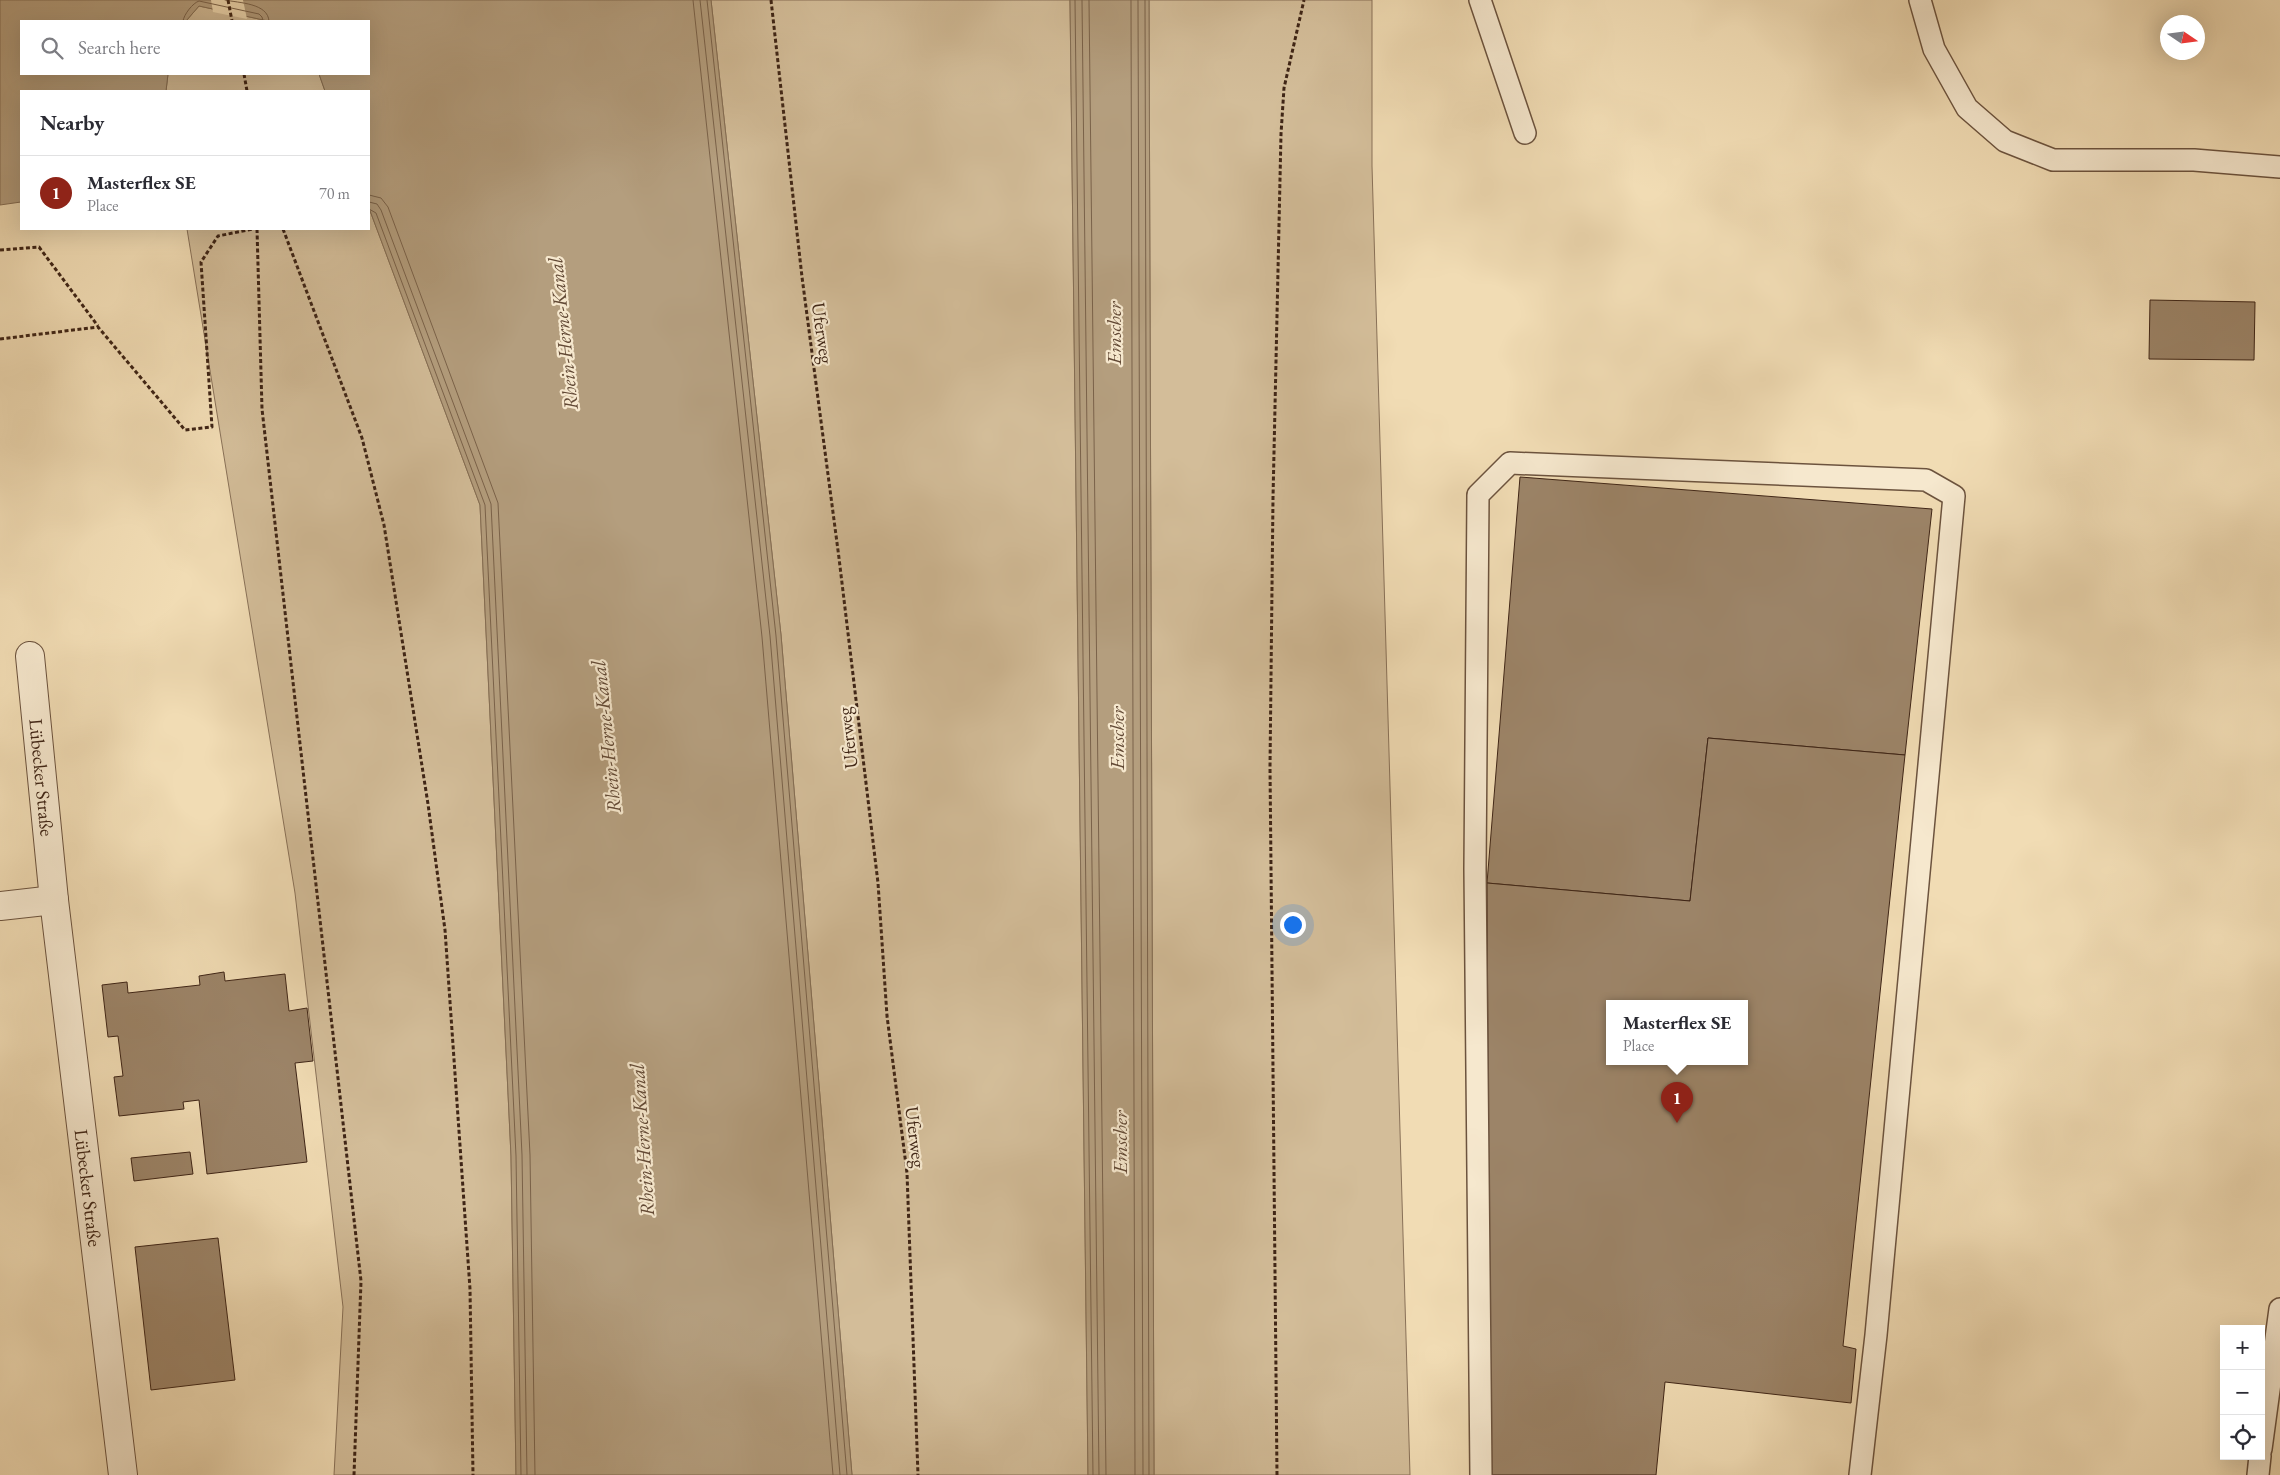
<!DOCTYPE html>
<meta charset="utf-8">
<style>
:root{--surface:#fff;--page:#f7f7f7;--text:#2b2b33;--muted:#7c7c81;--line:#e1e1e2;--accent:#8f2418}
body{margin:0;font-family:"EB Garamond",serif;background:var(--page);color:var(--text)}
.controls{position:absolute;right:15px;bottom:15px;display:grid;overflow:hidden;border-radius:0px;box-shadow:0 5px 20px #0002}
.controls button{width:45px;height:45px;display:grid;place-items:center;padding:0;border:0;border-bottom:1px solid var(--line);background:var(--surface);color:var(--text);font:25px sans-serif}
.compass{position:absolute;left:2160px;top:15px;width:45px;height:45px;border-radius:50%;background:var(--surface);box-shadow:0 5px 20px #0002;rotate:103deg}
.you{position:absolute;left:1292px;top:924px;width:18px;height:18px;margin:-12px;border:4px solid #fff;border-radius:50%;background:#1a73e8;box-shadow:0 0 0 8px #1a73e833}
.badge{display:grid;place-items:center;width:32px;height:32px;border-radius:50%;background:var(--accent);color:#fff;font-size:16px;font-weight:700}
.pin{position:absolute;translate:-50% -41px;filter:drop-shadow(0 1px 2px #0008)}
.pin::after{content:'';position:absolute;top:26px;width:18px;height:15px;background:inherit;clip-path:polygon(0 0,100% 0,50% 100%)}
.popup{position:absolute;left:1606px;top:1000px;width:142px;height:65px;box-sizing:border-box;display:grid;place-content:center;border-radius:0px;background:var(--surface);filter:drop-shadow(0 1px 4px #0005);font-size:16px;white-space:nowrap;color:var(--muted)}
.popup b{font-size:19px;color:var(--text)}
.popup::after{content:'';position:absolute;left:50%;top:100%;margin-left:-10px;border:10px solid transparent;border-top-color:var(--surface)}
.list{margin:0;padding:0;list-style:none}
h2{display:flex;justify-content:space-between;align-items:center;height:65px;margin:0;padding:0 20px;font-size:21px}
h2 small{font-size:16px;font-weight:400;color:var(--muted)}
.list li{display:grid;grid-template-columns:32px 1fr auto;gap:15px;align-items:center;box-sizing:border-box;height:75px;padding:0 20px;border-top:1px solid var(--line)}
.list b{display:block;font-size:19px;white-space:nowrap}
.list p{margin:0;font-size:16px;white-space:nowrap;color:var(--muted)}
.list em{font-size:16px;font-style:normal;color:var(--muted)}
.icon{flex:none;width:28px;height:28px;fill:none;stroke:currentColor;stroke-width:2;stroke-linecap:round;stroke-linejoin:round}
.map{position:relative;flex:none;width:2280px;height:1475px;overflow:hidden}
.search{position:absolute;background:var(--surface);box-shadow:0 5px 20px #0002;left:20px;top:20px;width:350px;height:55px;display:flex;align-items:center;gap:12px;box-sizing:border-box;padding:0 18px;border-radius:0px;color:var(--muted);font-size:19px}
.panel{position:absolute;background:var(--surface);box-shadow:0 5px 20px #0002;left:20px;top:90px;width:350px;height:140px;border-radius:0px}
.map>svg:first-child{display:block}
.green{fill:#d3bd99;stroke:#897158}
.water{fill:#b49e7e;stroke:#856e54}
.pier{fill:#f1dcb4}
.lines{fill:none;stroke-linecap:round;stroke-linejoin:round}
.shore{stroke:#7a624a;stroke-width:1}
.building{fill:#9c8468;stroke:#3f2516;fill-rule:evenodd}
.lane-casing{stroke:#6c533e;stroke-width:24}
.street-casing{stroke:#6c533e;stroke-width:30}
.path{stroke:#3f2516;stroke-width:3;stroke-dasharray:4 2.5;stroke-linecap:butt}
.lane{stroke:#f6e8ce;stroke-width:21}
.street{stroke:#f6e8ce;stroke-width:28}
.labels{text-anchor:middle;stroke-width:4.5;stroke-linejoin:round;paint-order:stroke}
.street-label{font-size:19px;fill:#3f2516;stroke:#f6e8ce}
.water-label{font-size:20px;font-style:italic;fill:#624935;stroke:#f6e8ce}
</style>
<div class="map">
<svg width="2280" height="1475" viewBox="0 0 2280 1475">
<rect width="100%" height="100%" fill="#f1dcb4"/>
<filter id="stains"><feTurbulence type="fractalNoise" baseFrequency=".004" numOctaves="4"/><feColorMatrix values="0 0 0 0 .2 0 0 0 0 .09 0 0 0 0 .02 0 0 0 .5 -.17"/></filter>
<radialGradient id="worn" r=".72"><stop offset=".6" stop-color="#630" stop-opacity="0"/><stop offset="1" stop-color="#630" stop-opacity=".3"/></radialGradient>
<!-- green -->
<g class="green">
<path d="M 711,0 L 1070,0 L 1088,1475 L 852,1475 L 781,635 Z"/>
<path d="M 1149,0 L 1372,0 L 1372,166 L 1410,1475 L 1154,1475 Z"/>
<path d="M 199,6 L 268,21 L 186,21 Z"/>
<path d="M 168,74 L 319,74 L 325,91 L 166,91 Z"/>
<path d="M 369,208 L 480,505 L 511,1156 L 516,1475 L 334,1475 L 343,1307 L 295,893 L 187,229 L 369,229 Z"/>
</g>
<!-- water -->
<g class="water">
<path d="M 0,0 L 711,0 L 781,635 L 852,1475 L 516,1475 L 511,1156 L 480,505 L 369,208 L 369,91 L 325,91 L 319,74 L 369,74 L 369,21 L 268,21 L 199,6 L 186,21 L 21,21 L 21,74 L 168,74 L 166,91 L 21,91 L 21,202 L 0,205 Z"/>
<path d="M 1070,0 L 1149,0 L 1154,1475 L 1088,1475 Z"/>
</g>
<!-- pier -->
<path class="pier" d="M 211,0 L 243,0 L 247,19 L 213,12 Z"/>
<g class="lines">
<!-- shore -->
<g class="shore">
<path d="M 225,0 C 239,3 268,3 269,21"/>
<path d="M 693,0 L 762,637 L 833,1475"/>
<path d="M 700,0 L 770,636 L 840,1475"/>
<path d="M 707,0 L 776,636 L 847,1475"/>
<path d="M 1075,0 L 1093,1475"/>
<path d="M 1082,0 L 1099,1475"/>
<path d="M 1089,0 L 1106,1475"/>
<path d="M 1131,0 L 1135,1475"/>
<path d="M 1138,0 L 1143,1475"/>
<path d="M 1145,0 L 1149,1475"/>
<path d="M 183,21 C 184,14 193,3 199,1 L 259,14 L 262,17 L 263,21"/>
<path d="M 369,195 L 381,198 L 388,207 L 498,503 L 530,1155 L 535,1475"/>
<path d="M 369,202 L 377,204 L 381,210 L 491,504 L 522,1155 L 527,1475"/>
<path d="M 369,209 L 376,213 L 485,505 L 516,1156 L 521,1475"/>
</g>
</g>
<!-- building -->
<g class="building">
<path d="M 2150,300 L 2255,302 L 2254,360 L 2149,359 Z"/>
<path d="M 1520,477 L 1932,509 L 1905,755 L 1708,738 L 1690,901 L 1487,883 Z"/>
<path d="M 1708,738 L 1905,755 L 1843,1346 L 1856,1349 L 1851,1403 L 1665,1382 L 1656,1475 L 1490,1475 L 1487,883 L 1690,901 ZM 1610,1004 L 1744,1004 L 1744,1062 L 1610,1062 Z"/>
<path d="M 224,972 L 225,981 L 285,974 L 289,1011 L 307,1008 L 313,1061 L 295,1063 L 307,1162 L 207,1174 L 199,1100 L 183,1102 L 184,1109 L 119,1116 L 114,1077 L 123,1076 L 118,1036 L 108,1037 L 102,985 L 127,982 L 128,993 L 200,985 L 199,976 Z"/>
<path d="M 190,1152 L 193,1174 L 134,1181 L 131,1158 Z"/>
<path d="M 218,1238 L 235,1380 L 151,1390 L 135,1247 Z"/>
</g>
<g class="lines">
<defs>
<g id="lane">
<path d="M 1480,0 L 1525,133"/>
<path d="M 1920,0 L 1934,49 L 1967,108 L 2005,141 L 2053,160 L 2194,160 L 2280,167"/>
<path d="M 2261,1449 L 2280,1309"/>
<path d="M 1481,1475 L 1475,869 L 1478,495 L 1510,463 L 1926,480 L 1954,496 L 1876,1335 L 1860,1475"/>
<path d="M 2258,1475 L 2260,1456"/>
</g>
<g id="street">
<path id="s1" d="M 30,656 L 54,900 L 123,1475"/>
<path d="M 0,906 L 54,900"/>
</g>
</defs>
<!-- lane casing -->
<use href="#lane" class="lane-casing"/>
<!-- street casing -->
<use href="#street" class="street-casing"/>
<!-- path -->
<g class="path">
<path d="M 228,0 L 232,21"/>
<path d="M 771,0 L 802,277 L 839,558 L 878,883 L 887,1016 L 907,1173 L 918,1475"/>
<path d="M 244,74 L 247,91"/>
<path d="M 257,229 L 262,409 L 361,1281 L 354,1475"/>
<path d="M 283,229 L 362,438 L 384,525 L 428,804 L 445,930 L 470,1289 L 473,1475"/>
<path d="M 0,250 L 39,247 L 98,326"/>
<path d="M 0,339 L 98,327 L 185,430 L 212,427 L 201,262 L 218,236 L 253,229"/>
<path d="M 1277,1475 L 1270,767 L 1273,498 L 1281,134 L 1284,88 L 1304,0"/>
</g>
<!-- lane -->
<use href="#lane" class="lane"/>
<!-- street -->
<use href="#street" class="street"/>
</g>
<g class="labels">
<!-- street labels -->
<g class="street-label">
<text transform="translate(823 333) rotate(82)" y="7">Uferweg</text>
<text transform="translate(847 738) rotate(-97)" y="7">Uferweg</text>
<text dy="7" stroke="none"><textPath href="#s1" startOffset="122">Lübecker Straße</textPath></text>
<text transform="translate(916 1137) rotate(83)" y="7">Uferweg</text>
<text dy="7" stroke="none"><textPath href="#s1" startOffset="535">Lübecker Straße</textPath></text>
</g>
<!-- water labels -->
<g class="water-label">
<text transform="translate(1114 333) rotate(-90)" y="7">Emscher</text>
<text transform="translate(563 334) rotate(-96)" y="7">Rhein-Herne-Kanal</text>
<text transform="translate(606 737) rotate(-96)" y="7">Rhein-Herne-Kanal</text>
<text transform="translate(1117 738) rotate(-90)" y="7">Emscher</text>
<text transform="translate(642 1140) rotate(-94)" y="7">Rhein-Herne-Kanal</text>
<text transform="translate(1120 1142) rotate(-90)" y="7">Emscher</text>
</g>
</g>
<rect width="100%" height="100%" filter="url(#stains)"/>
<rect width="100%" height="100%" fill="url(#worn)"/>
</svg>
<div class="controls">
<button>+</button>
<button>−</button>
<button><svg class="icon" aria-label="locate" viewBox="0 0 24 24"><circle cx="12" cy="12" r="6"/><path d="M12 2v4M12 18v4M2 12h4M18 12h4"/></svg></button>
</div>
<svg class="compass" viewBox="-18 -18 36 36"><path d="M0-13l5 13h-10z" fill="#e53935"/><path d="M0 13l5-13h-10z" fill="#7c7c81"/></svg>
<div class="you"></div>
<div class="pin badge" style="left:1677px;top:1123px">1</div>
<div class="popup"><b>Masterflex SE</b>Place</div>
<div class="search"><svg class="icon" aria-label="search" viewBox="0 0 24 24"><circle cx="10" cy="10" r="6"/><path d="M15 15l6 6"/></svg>Search here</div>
<section class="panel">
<h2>Nearby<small></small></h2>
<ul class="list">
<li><span class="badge">1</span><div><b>Masterflex SE</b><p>Place</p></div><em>70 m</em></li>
</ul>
</section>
</div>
